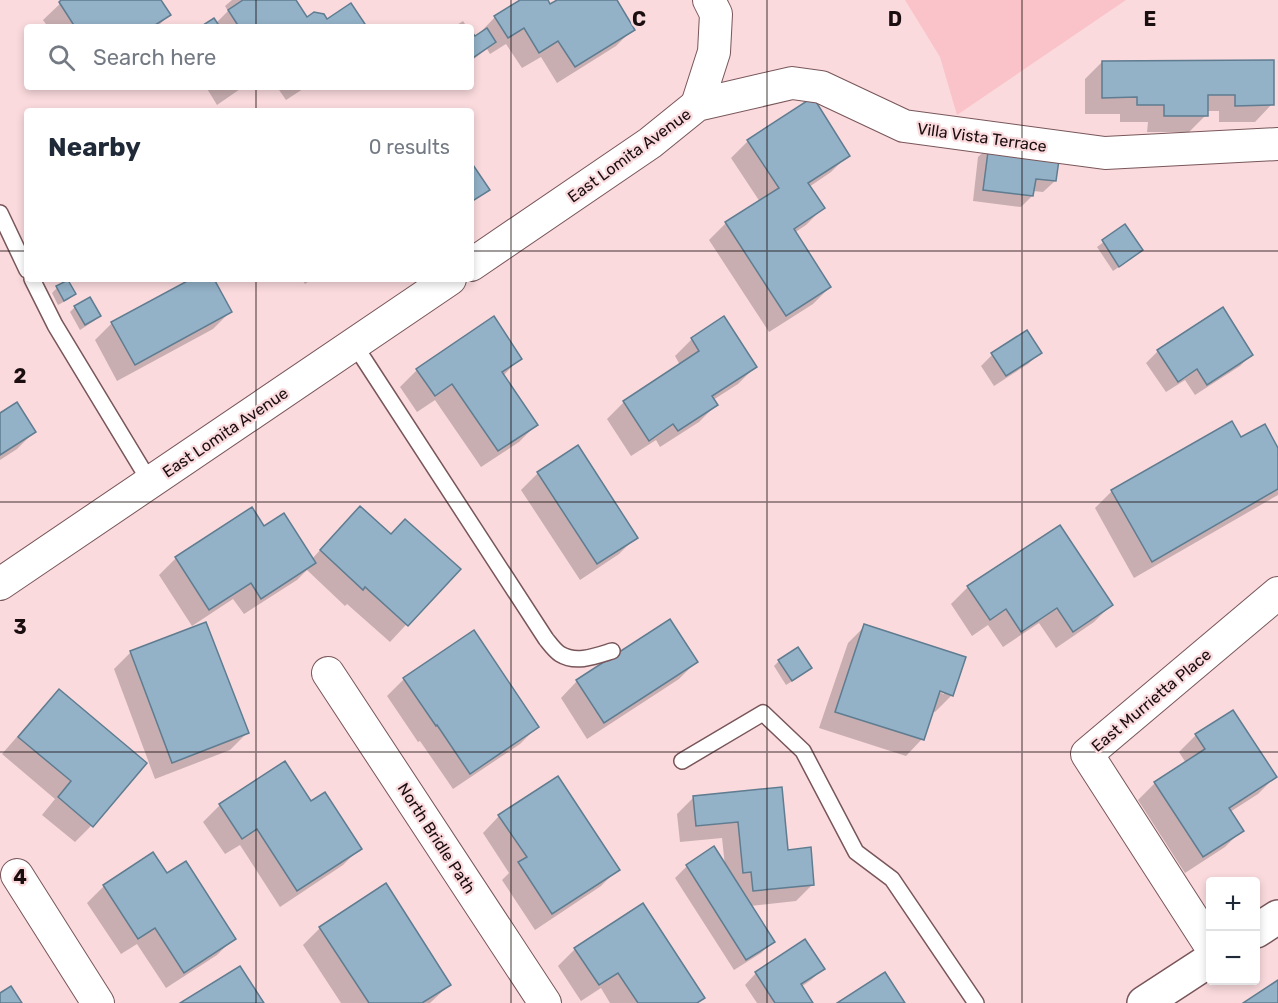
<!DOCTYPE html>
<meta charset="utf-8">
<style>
:root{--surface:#fff;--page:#f2f2f3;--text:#1f2937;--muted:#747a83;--line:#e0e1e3}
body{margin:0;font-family:Rubik,sans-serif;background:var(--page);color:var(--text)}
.controls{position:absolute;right:18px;bottom:18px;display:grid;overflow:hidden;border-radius:6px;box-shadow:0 3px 9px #0003}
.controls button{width:54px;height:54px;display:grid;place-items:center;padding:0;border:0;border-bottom:2px solid var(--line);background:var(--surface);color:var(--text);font:30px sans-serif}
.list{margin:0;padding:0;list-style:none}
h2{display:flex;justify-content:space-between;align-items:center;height:78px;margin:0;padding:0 24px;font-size:26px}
h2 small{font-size:20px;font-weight:400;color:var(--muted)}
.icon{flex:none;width:33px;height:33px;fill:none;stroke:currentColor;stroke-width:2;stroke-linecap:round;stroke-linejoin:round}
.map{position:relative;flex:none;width:1278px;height:1003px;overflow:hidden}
.search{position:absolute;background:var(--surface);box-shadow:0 3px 9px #0003;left:24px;top:24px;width:450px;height:66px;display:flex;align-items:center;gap:15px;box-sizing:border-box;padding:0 21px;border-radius:6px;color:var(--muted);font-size:22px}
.panel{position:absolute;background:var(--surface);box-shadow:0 3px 9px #0003;left:24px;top:108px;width:450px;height:174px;border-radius:6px}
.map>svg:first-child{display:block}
.green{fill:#fac3c9}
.shadow{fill:#0003;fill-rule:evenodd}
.building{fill:#93b1c7;stroke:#5f7c90;stroke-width:1.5}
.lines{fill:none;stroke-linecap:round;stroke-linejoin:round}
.service-casing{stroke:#78565a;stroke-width:18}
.minor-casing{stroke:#78565a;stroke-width:34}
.tertiary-casing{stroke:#78565a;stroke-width:36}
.service{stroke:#fff;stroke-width:15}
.minor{stroke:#fff;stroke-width:32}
.tertiary{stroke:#fff;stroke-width:33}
.grid{fill:none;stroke:#1b0e10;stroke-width:1.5;stroke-opacity:0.55}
.labels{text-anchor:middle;stroke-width:4.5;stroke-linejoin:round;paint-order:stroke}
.street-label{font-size:16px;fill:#1b0e10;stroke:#fadadd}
.grid-label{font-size:20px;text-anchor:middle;font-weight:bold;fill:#1b0e10;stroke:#fadadd;stroke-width:4.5;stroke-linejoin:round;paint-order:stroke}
</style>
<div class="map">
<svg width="1278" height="1003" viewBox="0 0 1278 1003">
<rect width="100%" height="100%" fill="#fadadd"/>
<!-- green -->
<path class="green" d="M 905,0 L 1126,0 L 957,115 L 940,57 Z"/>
<!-- shadow -->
<g class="shadow">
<path d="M 64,0 L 160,0 L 169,15 L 157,27 L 48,27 L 43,20 Z"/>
<path d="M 232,0 L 294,0 L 307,19 L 365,27 L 203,27 L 216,23 L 228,11 L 225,6 Z"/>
<path d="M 523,0 L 546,0 L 550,6 L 560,0 L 615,0 L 633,29 L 616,46 L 557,83 L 541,57 L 522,68 L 506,44 L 490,54 L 487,49 L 471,61 L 471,34 L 474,39 L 495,17 Z"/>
<path d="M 463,21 L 467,27 L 454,27 Z"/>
<path d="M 1102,62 L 1272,62 L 1272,104 L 1255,122 L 1219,122 L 1219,111 L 1206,111 L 1206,115 L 1189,132 L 1147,132 L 1148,122 L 1120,122 L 1120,114 L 1085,114 L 1085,79 Z"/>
<path d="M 206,87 L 243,87 L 217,105 Z"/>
<path d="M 277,87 L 306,87 L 286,100 Z"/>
<path d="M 748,141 L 848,155 L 831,172 L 809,187 L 823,208 L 806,225 L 794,233 L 830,287 L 813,304 L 769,332 L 709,240 L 726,223 L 760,202 L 731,158 Z"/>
<path d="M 990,146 L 1055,181 L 1043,192 L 1033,191 L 1032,196 L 1021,207 L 973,201 L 978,157 Z"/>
<path d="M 1125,226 L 1141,250 L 1136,255 L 1113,271 L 1097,247 Z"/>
<path d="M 195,279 L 212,279 L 230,312 L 213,329 L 117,381 L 95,340 L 112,323 Z"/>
<path d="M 302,279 L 312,279 L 305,284 Z"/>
<path d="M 57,288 L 74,294 L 69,299 L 58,305 L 52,293 Z"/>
<path d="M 75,307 L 99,316 L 94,321 L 80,330 L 70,312 Z"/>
<path d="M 1222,309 L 1252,354 L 1240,366 L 1195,395 L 1185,380 L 1166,392 L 1146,363 L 1158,351 Z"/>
<path d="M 723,318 L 755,367 L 738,384 L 713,400 L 716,405 L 699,422 L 660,447 L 656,440 L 631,456 L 607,419 L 624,402 L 680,365 L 675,356 L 692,339 Z"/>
<path d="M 1040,353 L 1028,364 L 994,386 L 981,366 L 992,355 Z"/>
<path d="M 520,358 L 503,376 L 536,425 L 519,442 L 481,467 L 435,400 L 417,412 L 400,387 L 417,370 Z"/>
<path d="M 0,414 L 34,432 L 17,449 L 0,460 Z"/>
<path d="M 1232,423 L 1241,439 L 1278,451 L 1278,495 L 1134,578 L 1095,508 L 1112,491 Z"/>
<path d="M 538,473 L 636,537 L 619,554 L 580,580 L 521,490 Z"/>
<path d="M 343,525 L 391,535 L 458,569 L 390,642 L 347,604 L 345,606 L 307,570 L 297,580 L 244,614 L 233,599 L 192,626 L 159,575 L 176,558 L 263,528 L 312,559 Z"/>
<path d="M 1059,527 L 1111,605 L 1094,622 L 1056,648 L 1039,623 L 1003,647 L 988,625 L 972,636 L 951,604 L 968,587 Z"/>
<path d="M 865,626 L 952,695 L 935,712 L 932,711 L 922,739 L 906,756 L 819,728 L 848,643 ZM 933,690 L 944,691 L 944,694 Z"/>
<path d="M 131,652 L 247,733 L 230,750 L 155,779 L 114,669 Z"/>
<path d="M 779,661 L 810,668 L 805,673 L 786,685 L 774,666 Z"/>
<path d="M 696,662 L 679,679 L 587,739 L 561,698 L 577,681 Z"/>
<path d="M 404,679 L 537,727 L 520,744 L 453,789 L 420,741 L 418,742 L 387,696 Z"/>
<path d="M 59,691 L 91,826 L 75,842 L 42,815 L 55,799 L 2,754 L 42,708 Z"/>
<path d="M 1196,735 L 1275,777 L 1258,794 L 1230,812 L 1242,830 L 1225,847 L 1185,873 L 1138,800 L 1155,783 L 1186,763 L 1179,752 Z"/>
<path d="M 781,788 L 787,851 L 813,884 L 796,901 L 750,906 L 773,942 L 761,953 L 734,970 L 675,878 L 687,866 L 714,849 L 725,866 L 722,838 L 680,842 L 677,814 L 694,797 Z"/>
<path d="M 311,803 L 360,848 L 343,865 L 280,907 L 240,845 L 225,854 L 203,822 L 220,805 Z"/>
<path d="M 499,816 L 618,869 L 601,886 L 535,930 L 502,880 L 509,873 L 483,833 Z"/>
<path d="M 167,876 L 234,938 L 217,955 L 166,988 L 137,944 L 121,954 L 87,903 L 104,886 Z"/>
<path d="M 320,928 L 449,985 L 430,1003 L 341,1003 L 303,945 Z"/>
<path d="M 575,949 L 703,997 L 698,1003 L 610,1003 L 601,988 L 581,1001 L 558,966 Z"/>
<path d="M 823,969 L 811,980 L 801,987 L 811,1003 L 757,1003 L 745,985 L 756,973 Z"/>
</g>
<!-- building -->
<g class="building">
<path d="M 61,0 L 161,0 L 171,15 L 152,27 L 75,27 L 59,2 Z"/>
<path d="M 243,0 L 296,0 L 307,17 L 314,12 L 324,14 L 327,19 L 351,3 L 367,27 L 239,27 L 228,10 Z"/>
<path d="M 520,0 L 548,0 L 550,4 L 557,0 L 617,0 L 635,30 L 575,67 L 558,41 L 539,53 L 524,28 L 508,38 L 494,16 Z"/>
<path d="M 214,18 L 220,27 L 200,27 Z"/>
<path d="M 487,28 L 496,42 L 471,59 L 471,31 L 475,36 Z"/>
<path d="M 1274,60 L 1274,105 L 1235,106 L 1235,95 L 1208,95 L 1208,116 L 1164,116 L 1164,105 L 1137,105 L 1137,97 L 1102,98 L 1102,61 Z"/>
<path d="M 813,97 L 850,156 L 808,183 L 825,208 L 794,229 L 831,287 L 786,316 L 725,222 L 779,188 L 747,140 Z"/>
<path d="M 989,144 L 1060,153 L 1056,181 L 1036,179 L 1033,196 L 983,190 Z"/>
<path d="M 471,162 L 490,190 L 471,202 Z"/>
<path d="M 1125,224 L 1143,250 L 1119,267 L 1102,240 Z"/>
<path d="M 191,279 L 214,279 L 232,312 L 135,365 L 111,322 Z"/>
<path d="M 68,280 L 76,294 L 64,301 L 56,286 Z"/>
<path d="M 90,297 L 101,316 L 85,325 L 74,306 Z"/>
<path d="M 1223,307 L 1253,355 L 1207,385 L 1197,369 L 1178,382 L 1157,350 Z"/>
<path d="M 494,316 L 522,359 L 502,372 L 538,425 L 498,451 L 452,384 L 435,396 L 416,369 Z"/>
<path d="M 724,316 L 757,367 L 712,396 L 718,405 L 678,431 L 673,424 L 649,441 L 623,401 L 699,351 L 691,338 Z"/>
<path d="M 1027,330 L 1042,353 L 1006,376 L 991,353 Z"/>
<path d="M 17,402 L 36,432 L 0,455 L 0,413 Z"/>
<path d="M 1232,421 L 1241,437 L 1265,424 L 1278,448 L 1278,489 L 1152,562 L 1111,490 Z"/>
<path d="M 578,445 L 638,538 L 597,564 L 537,472 Z"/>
<path d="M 360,506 L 391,534 L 405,519 L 461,569 L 408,626 L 365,587 L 363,590 L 320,550 Z"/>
<path d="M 252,507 L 264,526 L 284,513 L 316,563 L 261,599 L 251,583 L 209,610 L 175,557 Z"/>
<path d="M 1060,525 L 1113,605 L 1073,632 L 1057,608 L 1021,632 L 1006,609 L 990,620 L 967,586 Z"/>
<path d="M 670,619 L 698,662 L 604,723 L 576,680 Z"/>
<path d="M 206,622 L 249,733 L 172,763 L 130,651 Z"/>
<path d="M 864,624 L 966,657 L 953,696 L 940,691 L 924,740 L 835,712 Z"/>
<path d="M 474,630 L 539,727 L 470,774 L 437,725 L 436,726 L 403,678 Z"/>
<path d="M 798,647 L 812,668 L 792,681 L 778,660 Z"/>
<path d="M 59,689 L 147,763 L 93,827 L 58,797 L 71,781 L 18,737 Z"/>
<path d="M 1233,710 L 1277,777 L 1229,808 L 1244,831 L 1203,857 L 1154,782 L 1205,749 L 1195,734 Z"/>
<path d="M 285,761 L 311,801 L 325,792 L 362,849 L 297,891 L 257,829 L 242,839 L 219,804 Z"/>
<path d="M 558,776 L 620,870 L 552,914 L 518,862 L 527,857 L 498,815 Z"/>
<path d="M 782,787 L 788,850 L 811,847 L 814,885 L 753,891 L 751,872 L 743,873 L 738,822 L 696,826 L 693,796 Z"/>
<path d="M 714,846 L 775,942 L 746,960 L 686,865 Z"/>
<path d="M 153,852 L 167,873 L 186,861 L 236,939 L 184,973 L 155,928 L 138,939 L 103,885 Z"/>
<path d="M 386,883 L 451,985 L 422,1003 L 369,1003 L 319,927 Z"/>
<path d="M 643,903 L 705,998 L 697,1003 L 638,1003 L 618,973 L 599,985 L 574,948 Z"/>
<path d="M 805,939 L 825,969 L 801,984 L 813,1003 L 775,1003 L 755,972 Z"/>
<path d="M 240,966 L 264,1003 L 180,1003 Z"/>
<path d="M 885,972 L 905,1003 L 837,1003 Z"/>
<path d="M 1278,980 L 1278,1003 L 1243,1003 Z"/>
<path d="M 11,986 L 22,1003 L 0,1003 L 0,993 Z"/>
</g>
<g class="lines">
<defs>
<g id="service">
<path d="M 0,213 L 27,270"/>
<path d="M 32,279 L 55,325 L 150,482"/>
<path d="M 354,344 L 546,639 C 550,644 555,651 560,654 C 576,664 596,656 612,651"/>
<path d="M 682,761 L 763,713 L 803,751 L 856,852 L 892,879 L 976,1003"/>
</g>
<g id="minor">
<path d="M 697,105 L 714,52 L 716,14 L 709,0"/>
<path d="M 471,265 L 650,143 L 697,105 L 792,83 L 821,87 L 904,126 L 1105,153 L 1278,144"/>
<path d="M 0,584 L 450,279"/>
<path d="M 328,673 L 545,1003"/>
<path d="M 17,875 L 98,1003"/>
<path d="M 1210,945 L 1087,754 L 1278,593"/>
</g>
<g id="tertiary">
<path d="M 1256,931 L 1278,917"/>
<path d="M 1144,1003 L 1210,960"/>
</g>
</defs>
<!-- service casing -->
<use href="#service" class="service-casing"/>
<!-- minor casing -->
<use href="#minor" class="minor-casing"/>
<!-- tertiary casing -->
<use href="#tertiary" class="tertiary-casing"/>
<!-- service -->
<use href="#service" class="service"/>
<!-- minor -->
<use href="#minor" class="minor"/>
<!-- tertiary -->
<use href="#tertiary" class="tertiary"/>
</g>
<!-- grid -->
<path class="grid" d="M 256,0 L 256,27M 511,0 L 511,1003M 767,0 L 767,1003M 1022,0 L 1022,1003M 256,87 L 256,111M 0,251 L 27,251M 471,251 L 1278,251M 256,279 L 256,1003M 0,502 L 1278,502M 0,752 L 1278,752"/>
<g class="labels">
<!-- street labels -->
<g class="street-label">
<text transform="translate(982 137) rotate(8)" y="6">Villa Vista Terrace</text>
<text transform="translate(629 155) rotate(-36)" y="6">East Lomita Avenue</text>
<text transform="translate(225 432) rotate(-34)" y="6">East Lomita Avenue</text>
<text transform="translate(1151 700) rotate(-40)" y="6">East Murrietta Place</text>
<text transform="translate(437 838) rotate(57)" y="6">North Bridle Path</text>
</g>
</g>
<g class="grid-label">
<text x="639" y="26">C</text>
<text x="895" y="26">D</text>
<text x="1150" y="26">E</text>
<text x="20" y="383">2</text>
<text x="20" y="634">3</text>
<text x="20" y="884">4</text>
</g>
</svg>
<div class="controls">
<button>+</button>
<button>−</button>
</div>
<div class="search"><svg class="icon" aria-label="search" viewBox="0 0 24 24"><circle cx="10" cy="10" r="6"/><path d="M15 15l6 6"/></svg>Search here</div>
<section class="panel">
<h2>Nearby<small>0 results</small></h2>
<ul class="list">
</ul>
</section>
</div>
